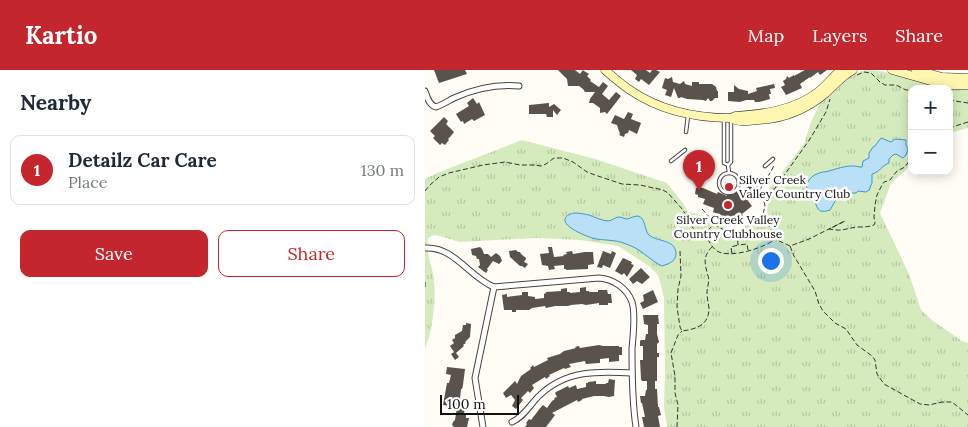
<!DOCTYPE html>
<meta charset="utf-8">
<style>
:root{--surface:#fff;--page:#f6f6f7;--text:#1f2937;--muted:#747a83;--line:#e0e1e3;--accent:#c4262e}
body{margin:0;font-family:Lora,serif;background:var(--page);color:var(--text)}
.controls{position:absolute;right:15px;top:15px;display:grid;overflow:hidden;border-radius:10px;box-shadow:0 2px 12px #0003}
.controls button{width:45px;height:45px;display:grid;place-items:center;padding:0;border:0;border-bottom:1px solid var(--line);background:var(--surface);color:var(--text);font:25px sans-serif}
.scale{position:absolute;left:15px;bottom:12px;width:79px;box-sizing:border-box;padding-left:5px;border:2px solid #111;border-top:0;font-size:14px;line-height:18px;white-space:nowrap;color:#111;-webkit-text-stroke:4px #fff;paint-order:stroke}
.you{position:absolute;left:345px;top:190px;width:18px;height:18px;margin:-12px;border:4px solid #fff;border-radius:50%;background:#1a73e8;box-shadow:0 0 0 8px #1a73e833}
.badge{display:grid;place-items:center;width:32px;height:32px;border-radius:50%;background:var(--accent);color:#fff;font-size:16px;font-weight:700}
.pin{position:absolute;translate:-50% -41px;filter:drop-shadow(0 1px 2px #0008)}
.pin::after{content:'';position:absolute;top:26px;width:18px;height:15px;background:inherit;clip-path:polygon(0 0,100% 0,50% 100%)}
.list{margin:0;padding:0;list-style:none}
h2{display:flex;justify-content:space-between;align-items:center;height:65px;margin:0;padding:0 20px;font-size:21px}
h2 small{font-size:16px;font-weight:400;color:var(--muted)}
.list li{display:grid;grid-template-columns:32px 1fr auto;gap:15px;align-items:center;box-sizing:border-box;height:70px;margin:0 10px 10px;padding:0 10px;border:1px solid var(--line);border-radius:10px}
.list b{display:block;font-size:19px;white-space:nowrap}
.list p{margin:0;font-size:16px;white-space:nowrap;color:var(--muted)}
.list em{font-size:16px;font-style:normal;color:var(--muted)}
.actions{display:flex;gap:10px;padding:15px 20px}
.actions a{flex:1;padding:11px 0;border:1px solid var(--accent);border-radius:10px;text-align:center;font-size:18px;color:var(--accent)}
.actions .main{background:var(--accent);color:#fff}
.map{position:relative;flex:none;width:543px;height:357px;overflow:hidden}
header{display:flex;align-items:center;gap:30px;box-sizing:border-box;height:70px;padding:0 25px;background:var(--accent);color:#fff}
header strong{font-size:24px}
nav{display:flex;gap:28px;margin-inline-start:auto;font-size:18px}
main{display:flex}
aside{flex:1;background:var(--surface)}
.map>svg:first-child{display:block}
.grass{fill:url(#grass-tufts)}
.water{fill:#b9e0f7;stroke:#3f96cf}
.building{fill:#5a524d}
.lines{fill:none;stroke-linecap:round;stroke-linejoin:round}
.lane-casing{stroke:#444;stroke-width:4.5}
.street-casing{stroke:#444;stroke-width:7}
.secondary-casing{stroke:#333;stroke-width:9}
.path{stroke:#333;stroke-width:1;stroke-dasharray:5 2.5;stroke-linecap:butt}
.lane{stroke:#fff;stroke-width:2.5}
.street{stroke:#fff;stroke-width:5}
.secondary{stroke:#fff6b0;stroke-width:8}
.poi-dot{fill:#c4262e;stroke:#fff;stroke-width:2}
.labels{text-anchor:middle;stroke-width:5;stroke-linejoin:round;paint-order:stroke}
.poi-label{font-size:12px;fill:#111;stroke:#fff;text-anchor:start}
</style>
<header>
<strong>Kartio</strong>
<nav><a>Map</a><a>Layers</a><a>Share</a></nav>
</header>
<main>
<aside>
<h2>Nearby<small></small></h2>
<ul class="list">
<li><span class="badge">1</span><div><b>Detailz Car Care</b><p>Place</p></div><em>130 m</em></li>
</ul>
<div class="actions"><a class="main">Save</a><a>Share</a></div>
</aside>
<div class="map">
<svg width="543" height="357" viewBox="0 0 543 357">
<defs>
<pattern id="grass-tufts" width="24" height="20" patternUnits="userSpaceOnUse" patternTransform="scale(1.25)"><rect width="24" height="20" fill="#d5ebbd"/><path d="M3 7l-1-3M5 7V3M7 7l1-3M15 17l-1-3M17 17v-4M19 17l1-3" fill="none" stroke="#b6c8a1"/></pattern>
</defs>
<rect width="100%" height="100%" fill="#fffdf5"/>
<!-- grass -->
<path class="grass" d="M 443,0 L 460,2 L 521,17 L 543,18 L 543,58 L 524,63 L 524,19 L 487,19 L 487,91 L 481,100 L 466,113 L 455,143 L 484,204 L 496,240 L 508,251 L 537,271 L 543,273 L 543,357 L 242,357 L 239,337 L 240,302 L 239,228 L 236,215 L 233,205 L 224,196 L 193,176 L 155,170 L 111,168 L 34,172 L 15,166 L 9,165 L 3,168 C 0,185 8,195 9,211 C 11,230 8,260 0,278 L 0,109 L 12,103 L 97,70 L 170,89 L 242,113 C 250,124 257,130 263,142 L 278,145 L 292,154 L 312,161 L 342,144 L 344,119 L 379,74 L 386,52 L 395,33 L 410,20 L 428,5 L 436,1 Z"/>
<!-- water -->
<g class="water">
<path d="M 456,68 L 466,72 L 470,69 L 481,70 L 481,75 L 483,79 L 481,85 L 478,88 L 471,84 L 468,85 L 464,89 L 464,93 C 456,96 455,102 447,104 L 447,113 L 444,120 L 441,122 L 433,121 L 431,123 L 418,123 L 412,128 L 405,140 C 388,146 393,131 386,122 C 385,120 382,118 381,116 C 383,111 386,106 392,104 C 395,102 400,102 404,101 C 414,98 425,94 435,97 L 437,97 L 438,91 L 444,88 L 444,83 L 448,77 L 450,76 Z"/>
<path d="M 149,143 C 154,143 159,144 164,145 C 170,147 177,151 183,151 C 187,151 190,147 194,147 C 197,147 199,149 202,149 C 206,148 209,146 213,146 C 221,148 219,160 224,165 C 232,172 251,169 251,184 C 251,191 244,194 237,196 C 230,193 225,188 218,183 C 213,179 207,176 201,174 C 190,169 178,171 167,168 C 161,166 138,157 140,149 C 141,145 146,144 149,143 Z"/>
</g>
<!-- building -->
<g class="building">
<path d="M 9,0 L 40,0 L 42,4 L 14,13 Z"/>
<path d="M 133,0 L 150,0 L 155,4 L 158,0 L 159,1 L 164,4 L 162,6 L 166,10 L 165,11 L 174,17 L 178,12 L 183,16 L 177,24 L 184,30 L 191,22 L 196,26 L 182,44 L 180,42 L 175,43 L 175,38 L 168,33 L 164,33 L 165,29 L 170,22 L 160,22 L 158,19 L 154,16 L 143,16 L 142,9 Z"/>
<path d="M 206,0 L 221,0 L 225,3 L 227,0 L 231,0 L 235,2 L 224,15 L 216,9 L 214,12 L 210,9 L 212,5 Z"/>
<path d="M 380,0 L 402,0 L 395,5 L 393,2 L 385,8 L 385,7 L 375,14 L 377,18 L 361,25 L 356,17 L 360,15 L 358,11 L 361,9 L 362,6 L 364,8 L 369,5 L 369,6 Z"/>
<path d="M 247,7 L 248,12 L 255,14 L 259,11 L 260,14 L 267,16 L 267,12 L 274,12 L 274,14 L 287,14 L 291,17 L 292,21 L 293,21 L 293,28 L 290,28 L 287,31 L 285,31 L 283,28 L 281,31 L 278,30 L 262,29 L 256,27 L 255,28 L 253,28 L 249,18 L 246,27 L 240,25 L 242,20 L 237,18 L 240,8 L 243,9 Z"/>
<path d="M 349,14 L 350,18 L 345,19 L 346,24 L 344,24 L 345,29 L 334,32 L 330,32 L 329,30 L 321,30 L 315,32 L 303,31 L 303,22 L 309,22 L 309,15 L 314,19 L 323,21 L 323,24 L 332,21 L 331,18 Z"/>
<path d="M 48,28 L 52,34 L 54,32 L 60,45 L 49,51 L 47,49 L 39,54 L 38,51 L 36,52 L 31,44 L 44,36 L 42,33 Z"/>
<path d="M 124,33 L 124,37 L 129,34 L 136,40 L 132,45 L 128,40 L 128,47 L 122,47 L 121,44 L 104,44 L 104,35 Z"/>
<path d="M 203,42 L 208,44 L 206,49 L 216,53 L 212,64 L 204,60 L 203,63 L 200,64 L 199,67 L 194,65 L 195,64 L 192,55 L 186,53 L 190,45 L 199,49 Z"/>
<path d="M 19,47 L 23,51 L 21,54 L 29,62 L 25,67 L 23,69 L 24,70 L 20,75 L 17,73 L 15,75 L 8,68 L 10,66 L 5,61 Z"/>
<path d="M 300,112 L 306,112 L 308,125 L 316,118 L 318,120 L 325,115 L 332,124 L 323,131 L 327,136 L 317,144 L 319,147 L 310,155 L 299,150 L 300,147 L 288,142 L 289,138 L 278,134 L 280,129 L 273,127 L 273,125 L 270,124 L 271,118 L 278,118 L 292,124 L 293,122 L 302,126 Z"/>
<path d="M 55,177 L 57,179 L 59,184 L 63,184 L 66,187 L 71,183 L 75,186 L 77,191 L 74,194 L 68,191 L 62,199 L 63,200 L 61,203 L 53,197 L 55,195 L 54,189 L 52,189 L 51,186 L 47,185 L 46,179 Z"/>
<path d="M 123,177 L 127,177 L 129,187 L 139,186 L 138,185 L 142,184 L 141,182 L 147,181 L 148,184 L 160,182 L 168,182 L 169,194 L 163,195 L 163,199 L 141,200 L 141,199 L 139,199 L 139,195 L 129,196 L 130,199 L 124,200 L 123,196 L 117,195 L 115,184 L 124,183 Z"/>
<path d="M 91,180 L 93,182 L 95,182 L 96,184 L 101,188 L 101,189 L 99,192 L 103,194 L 100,198 L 97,196 L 95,196 L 85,187 L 84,181 Z"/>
<path d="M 178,181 L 186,184 L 187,181 L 191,183 L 185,198 L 178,195 L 177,198 L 172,197 Z"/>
<path d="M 198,188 L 207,192 L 206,194 L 209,195 L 202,207 L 199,203 L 197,205 L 190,201 Z"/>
<path d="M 216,198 L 225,207 L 217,214 L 212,211 L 208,214 L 204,209 Z"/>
<path d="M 161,217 L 161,221 L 164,221 L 164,222 L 173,222 L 173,220 L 182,220 L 183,224 L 186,224 L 187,233 L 183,233 L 183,235 L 174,235 L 174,233 L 161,235 L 157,234 L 146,235 L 143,236 L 130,236 L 121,238 L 120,236 L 107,238 L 104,240 L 91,240 L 91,242 L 87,242 L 87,240 L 79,240 L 77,225 L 82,224 L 82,227 L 97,225 L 97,222 L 103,222 L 103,226 L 110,227 L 110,229 L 119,228 L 119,224 L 121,223 L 121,222 L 136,221 L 136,219 L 142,218 L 142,222 L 145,222 L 145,223 L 155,222 L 155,218 Z"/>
<path d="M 228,220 L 233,232 L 218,239 L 215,233 L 219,231 L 218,225 Z"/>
<path d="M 218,245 L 233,245 L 234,254 L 232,254 L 232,264 L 234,272 L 232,274 L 232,283 L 234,283 L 234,287 L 232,287 L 232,311 L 230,311 L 230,319 L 232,319 L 233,337 L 234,337 L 236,345 L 233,346 L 235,357 L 219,357 L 217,347 L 220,347 L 217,333 L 216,333 L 215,326 L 220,326 L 221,320 L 222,320 L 222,311 L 217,311 L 216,309 L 215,290 L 218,290 L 218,276 L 215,276 L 215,271 L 216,270 L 220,270 L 221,264 L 223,264 L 223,255 L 219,254 Z"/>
<path d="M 41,253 L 46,254 L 45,267 L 40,272 L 41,273 L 38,275 L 39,276 L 31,283 L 34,287 L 30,290 L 26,284 L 29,282 L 25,276 L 29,273 L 27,270 L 30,268 L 30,265 L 37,261 L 38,255 L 41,255 Z"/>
<path d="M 174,275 L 178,276 L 194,276 L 194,277 L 197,277 L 197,285 L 194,285 L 194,291 L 184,292 L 184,288 L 175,289 L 175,293 L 174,293 L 161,294 L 160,291 L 144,294 L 146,297 L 140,299 L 139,298 L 124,305 L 125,306 L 121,309 L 120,307 L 107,315 L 109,318 L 105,323 L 103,321 L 96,328 L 98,330 L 91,339 L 87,336 L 90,330 L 86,325 L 81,328 L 78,323 L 90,311 L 92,314 L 96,306 L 106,299 L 105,298 L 108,295 L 109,297 L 123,290 L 122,288 L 135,284 L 139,281 L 151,278 L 150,277 L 154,276 L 155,278 Z"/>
<path d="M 22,297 L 40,299 L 38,315 L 37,319 L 36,319 L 35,329 L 41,330 L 39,344 L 41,344 L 41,348 L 44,348 L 42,357 L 29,357 L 27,355 L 28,352 L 30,350 L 32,337 L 18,335 L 22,313 L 24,313 L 26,305 L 21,304 Z"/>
<path d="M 184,309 L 190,310 L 189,326 L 184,327 L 179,326 L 169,326 L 157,329 L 157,330 L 153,332 L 152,330 L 127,343 L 130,345 L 121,357 L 100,357 L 102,354 L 101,353 L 104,349 L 106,350 L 116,337 L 118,335 L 122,338 L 127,331 L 130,329 L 129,328 L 132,327 L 130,323 L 131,322 L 143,316 L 144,318 L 151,315 L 152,319 L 161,317 L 161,313 L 163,313 L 163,312 L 171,311 L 171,314 L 181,314 L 181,313 L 183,313 Z"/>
</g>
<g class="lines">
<defs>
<g id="lane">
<path d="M 299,50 L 299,93 L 303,95 L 304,103"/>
<path d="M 261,62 L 263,46"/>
<path d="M 246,91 L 260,80"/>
<path d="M 303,95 L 306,92 L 306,50"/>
<path d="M 340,96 L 348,89"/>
<circle cx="304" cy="113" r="10"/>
<path d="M 275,110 L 276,98"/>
</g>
<g id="street">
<path d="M 0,21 C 2,27 4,35 11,37 C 17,35 23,31 29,28 C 49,19 72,14 94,16"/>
<path d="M 0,178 C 29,176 44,207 69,217 L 174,208 C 188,209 202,218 207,232 C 211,245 208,265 207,279 C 207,305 207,331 211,357"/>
<path d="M 87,352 C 99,347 106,333 115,325 C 141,300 173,301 207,303"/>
<path d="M 58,357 L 50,308 L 69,217"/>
</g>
<g id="secondary">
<path d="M 180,0 C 188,7 196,14 205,20 C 234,40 270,48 306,48 C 314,53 324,51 333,50 C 358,49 382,39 401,23 C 410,15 417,6 428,0"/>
<path d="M 467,0 L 520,15 L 543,15"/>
<path d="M 491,0 L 517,7 L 543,8"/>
<path d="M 306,48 L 310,46 C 340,44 369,40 393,22 C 402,15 408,6 416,0"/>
</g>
</defs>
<!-- lane casing -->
<use href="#lane" class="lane-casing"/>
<!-- street casing -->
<use href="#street" class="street-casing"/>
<!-- secondary casing -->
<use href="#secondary" class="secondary-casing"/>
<!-- path -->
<g class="path">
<path d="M 432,5 L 439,2 L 446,3 L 455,12 L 460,15 L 471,15 L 481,20 L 487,20"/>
<path d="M 524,29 L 530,31 L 543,33"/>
<path d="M 524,58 L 543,52"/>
<path d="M 331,115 L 338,124 L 348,121 L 385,69 L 401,42 L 405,29"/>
<path d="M 335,120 C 339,110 346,104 349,95"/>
<path d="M 0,121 L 5,115 L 14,107 L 24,103 L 58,95 L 80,92 L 95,95 L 110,95 L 116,96 L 121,94 L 129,88 L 138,88 L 148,92 L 162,102 L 170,105 L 197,114 L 215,115 L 238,120 L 243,123 L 258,140 L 268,158 L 272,161 L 280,165"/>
<path d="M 338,124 L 340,136 L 338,144 L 340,150 L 349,164 L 350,169 L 365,176 L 384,169 L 420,151 L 404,159 C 418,162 421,158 433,157 C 439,157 444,157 449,155 L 450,153 L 449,147 L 450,135 L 452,125 L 457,115 L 459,112 L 465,110 L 472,101 L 480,97 L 487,87"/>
<path d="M 277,139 L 287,150 L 288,154 L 280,165 C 284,170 286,177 292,181 C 305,189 338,178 349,170"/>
<path d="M 289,154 C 313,171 319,157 337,144"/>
<path d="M 312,163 L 313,175 L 322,174 L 323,180"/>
<path d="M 365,176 L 369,186 L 390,221 L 394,234 L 398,241 L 410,253 L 421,259 L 432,275 L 447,286 L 450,290 L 452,304 L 459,314 L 495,334 L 504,335 L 517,332 L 527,332 L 543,345"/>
<path d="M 255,181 L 256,206 L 253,219 L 252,237 L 255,257 L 257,261 C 272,259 284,255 284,238 C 283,232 282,227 282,222 C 282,217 285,211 283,206 C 280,194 277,187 287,177"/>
<path d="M 307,183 L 306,177 L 313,175"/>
<path d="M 0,212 L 0,219"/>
<path d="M 252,357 L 253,335 L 250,323 L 250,306 L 246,283 L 253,265 L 257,261"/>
</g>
<!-- lane -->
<use href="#lane" class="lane"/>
<!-- street -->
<use href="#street" class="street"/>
<!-- secondary -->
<use href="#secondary" class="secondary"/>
</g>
<!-- markers -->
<g class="poi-dot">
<circle cx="304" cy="117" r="5"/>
<circle cx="303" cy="135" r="5"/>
</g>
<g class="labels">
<!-- poi labels -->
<g class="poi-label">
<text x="314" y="114">Silver Creek<tspan x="314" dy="14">Valley Country Club</tspan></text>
<text x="303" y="154" text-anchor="middle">Silver Creek Valley<tspan x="303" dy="14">Country Clubhouse</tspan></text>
</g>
</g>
</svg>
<div class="controls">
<button>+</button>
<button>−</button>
</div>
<div class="scale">100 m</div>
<div class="you"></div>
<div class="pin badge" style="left:274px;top:121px">1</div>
</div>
</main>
